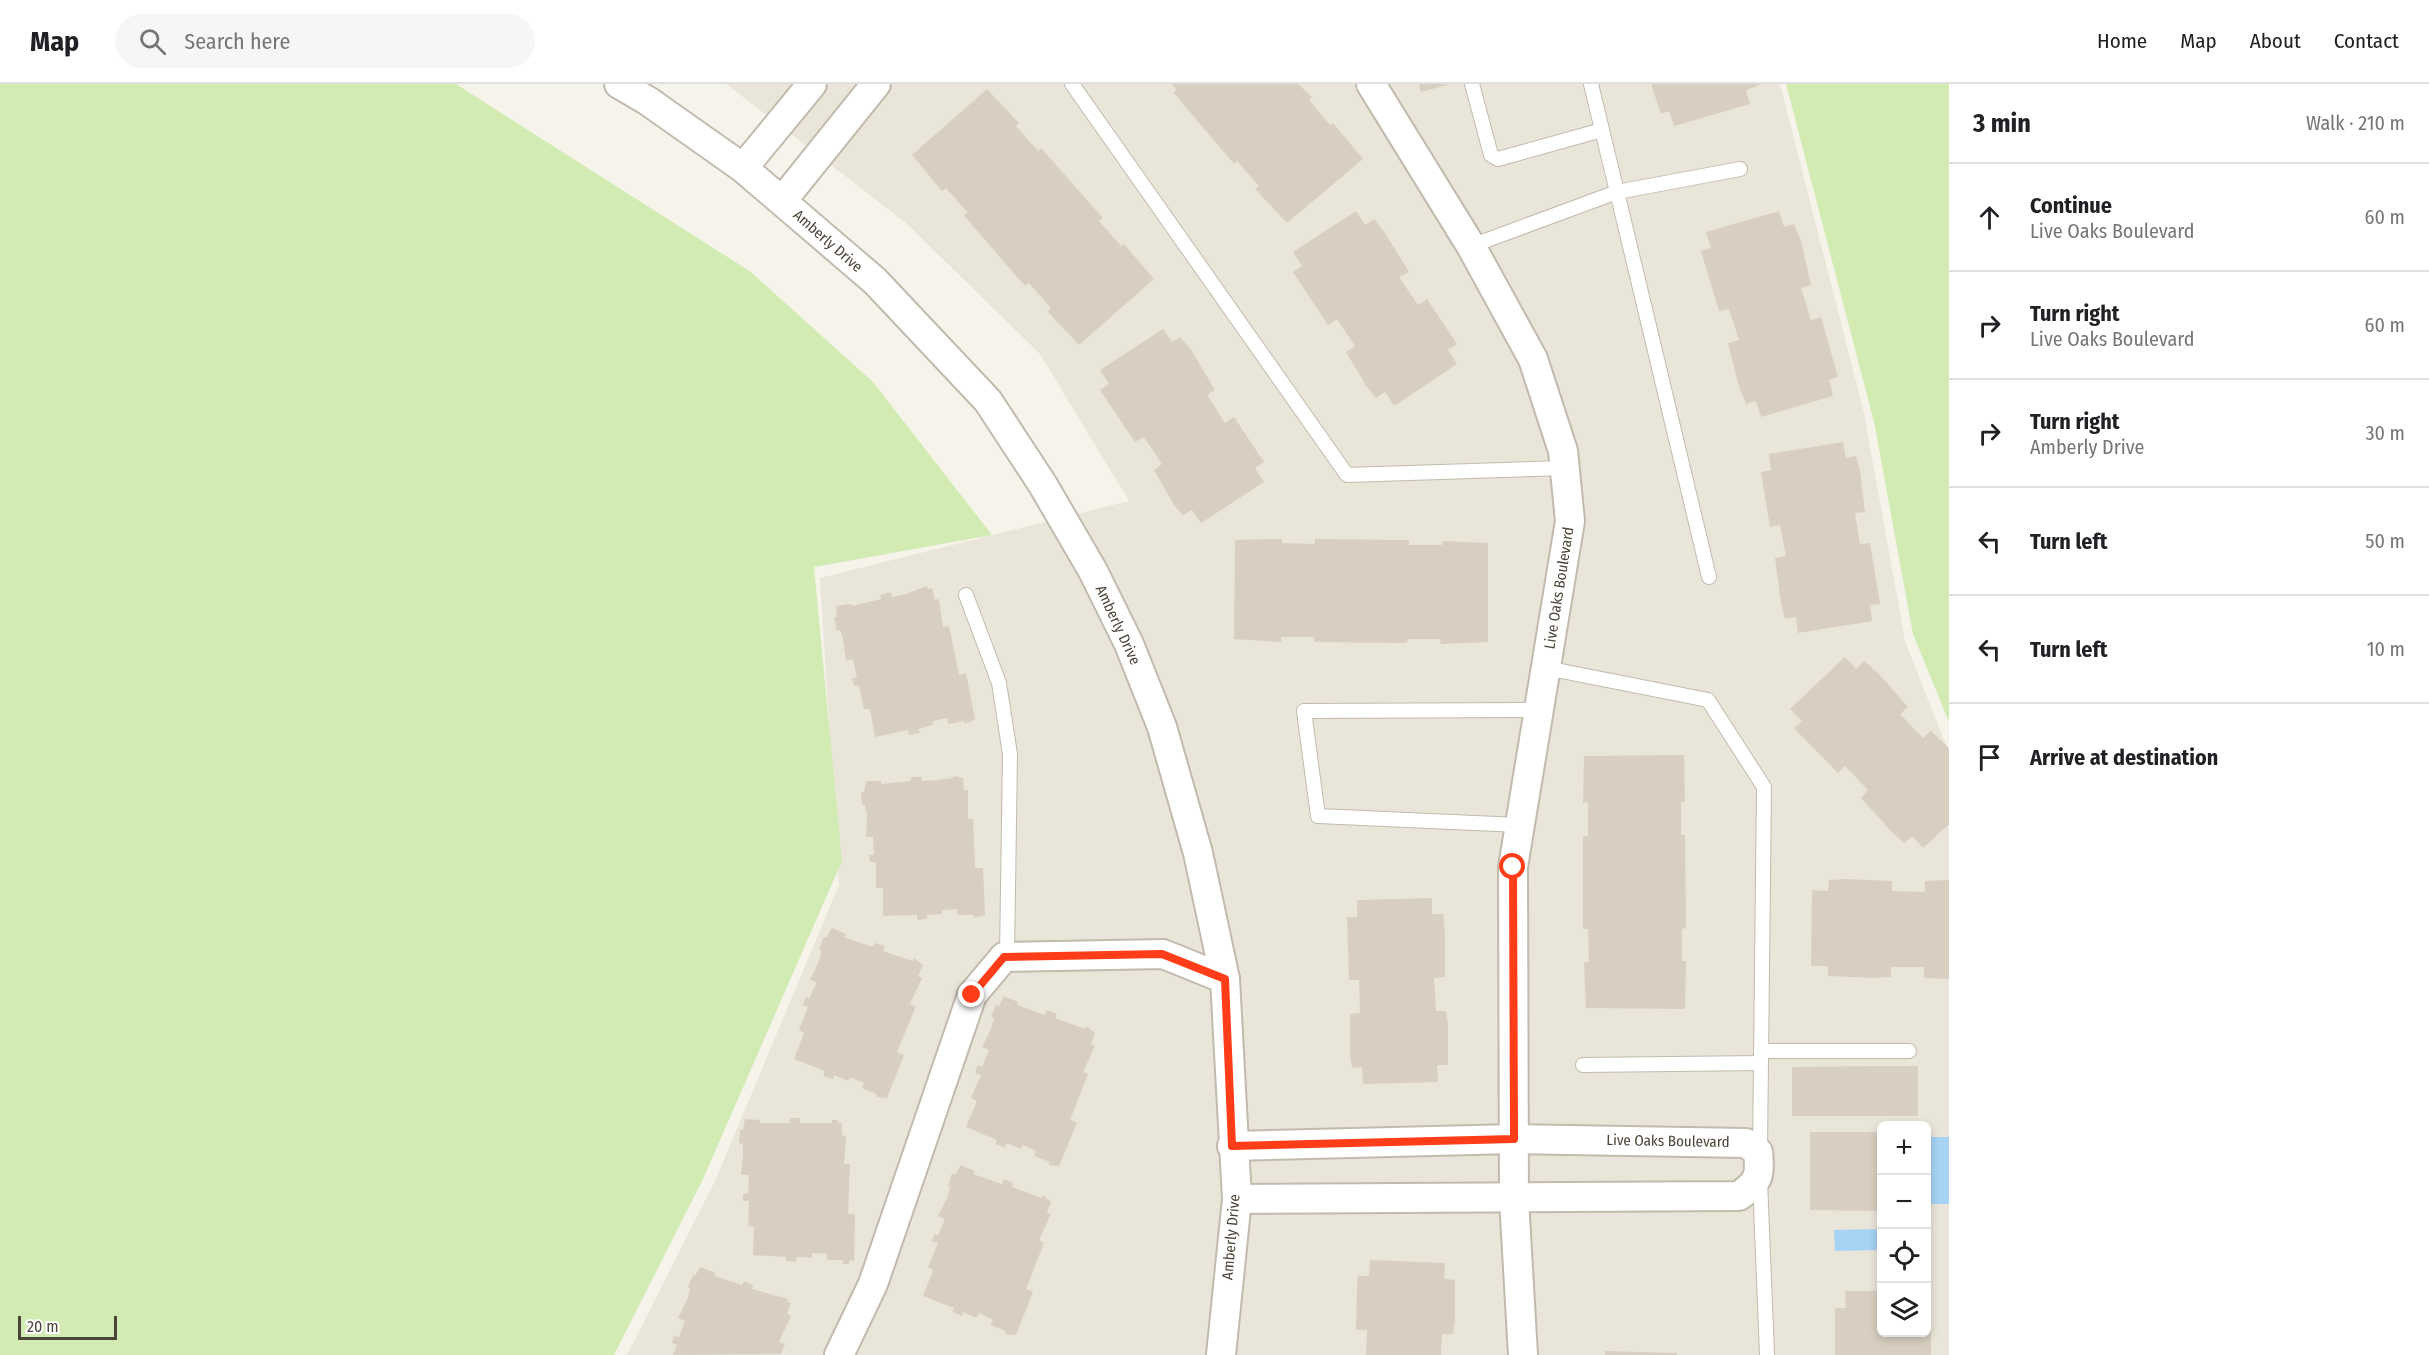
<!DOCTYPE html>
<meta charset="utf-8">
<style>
:root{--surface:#fff;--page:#f6f6f6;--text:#202124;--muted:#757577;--line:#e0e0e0}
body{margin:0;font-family:"Fira Sans Condensed",sans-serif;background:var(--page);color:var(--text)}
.controls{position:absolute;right:18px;bottom:18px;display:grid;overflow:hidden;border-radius:9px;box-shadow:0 3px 9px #0003}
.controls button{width:54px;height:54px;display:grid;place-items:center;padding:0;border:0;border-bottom:2px solid var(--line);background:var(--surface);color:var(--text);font:30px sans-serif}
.scale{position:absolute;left:18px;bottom:15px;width:99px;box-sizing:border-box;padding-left:6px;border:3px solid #4b4438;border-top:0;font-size:16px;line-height:21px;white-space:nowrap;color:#4b4438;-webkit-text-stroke:4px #fff;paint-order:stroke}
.stop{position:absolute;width:18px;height:18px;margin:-14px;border:4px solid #ff3e19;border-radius:50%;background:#fff}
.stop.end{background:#ff3e19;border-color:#fff;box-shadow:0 2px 6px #0008}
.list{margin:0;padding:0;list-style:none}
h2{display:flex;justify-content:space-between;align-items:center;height:78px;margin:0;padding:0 24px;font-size:26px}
h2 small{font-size:20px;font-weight:400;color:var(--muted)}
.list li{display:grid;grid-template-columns:39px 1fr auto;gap:18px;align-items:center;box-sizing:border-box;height:108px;padding:0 24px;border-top:2px solid var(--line)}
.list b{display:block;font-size:22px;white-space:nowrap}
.list p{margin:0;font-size:20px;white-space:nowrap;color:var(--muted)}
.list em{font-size:20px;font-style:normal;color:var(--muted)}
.icon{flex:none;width:33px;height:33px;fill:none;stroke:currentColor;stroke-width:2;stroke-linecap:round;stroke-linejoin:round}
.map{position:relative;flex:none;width:1949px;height:1271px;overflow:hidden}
header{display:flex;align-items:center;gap:36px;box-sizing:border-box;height:84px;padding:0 30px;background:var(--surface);border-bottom:2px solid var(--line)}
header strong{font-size:28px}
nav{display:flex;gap:33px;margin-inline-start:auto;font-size:21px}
.search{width:420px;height:54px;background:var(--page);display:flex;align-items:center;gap:15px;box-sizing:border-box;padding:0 21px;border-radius:33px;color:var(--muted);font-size:22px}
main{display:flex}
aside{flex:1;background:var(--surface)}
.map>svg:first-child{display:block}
.residential{fill:#eae5d9;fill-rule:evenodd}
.green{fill:#d1ebb3}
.water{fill:#a6d3f4}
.building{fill:#d8cfc0}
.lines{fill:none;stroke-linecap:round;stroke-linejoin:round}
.service-casing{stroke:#c2bbad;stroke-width:16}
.minor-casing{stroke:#c2bbad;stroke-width:32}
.service{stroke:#fff;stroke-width:14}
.minor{stroke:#fff;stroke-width:28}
.route{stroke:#ff3e19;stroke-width:8}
.labels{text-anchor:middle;stroke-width:5;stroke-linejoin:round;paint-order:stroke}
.street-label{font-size:15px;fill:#4b4438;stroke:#fff}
</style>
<header>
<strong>Map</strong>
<div class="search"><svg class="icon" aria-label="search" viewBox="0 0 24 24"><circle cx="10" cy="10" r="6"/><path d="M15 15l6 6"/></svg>Search here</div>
<nav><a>Home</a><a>Map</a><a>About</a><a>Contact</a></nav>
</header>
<main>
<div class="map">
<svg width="1949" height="1271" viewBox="0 0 1949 1271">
<rect width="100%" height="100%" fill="#f6f3eb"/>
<!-- residential -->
<path class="residential" d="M 726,0 L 1780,0 L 1864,329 L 1905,557 L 1949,669 L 1949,1271 L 627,1271 L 715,1097 L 839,801 L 820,494 L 1129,417 L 1040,270 L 906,139 ZM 1882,1042 L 1926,1042 L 1926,1248 L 1882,1248 Z"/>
<!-- green -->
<g class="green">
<path d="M 0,0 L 456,0 L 751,188 L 873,298 L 992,451 L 814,483 L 842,777 L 703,1095 L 614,1271 L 0,1271 Z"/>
<path d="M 1786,0 L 1949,0 L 1949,638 L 1913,550 L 1874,338 Z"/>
</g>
<!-- water -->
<g class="water">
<rect x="1927" y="1053" width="22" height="67"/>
<path d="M 1881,1138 L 1881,1166 L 1835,1167 L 1834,1146 L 1880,1145 Z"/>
</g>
<!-- building -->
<g class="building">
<path d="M 1172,0 L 1298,0 L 1312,13 L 1309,16 L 1330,41 L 1333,39 L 1363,75 L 1287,139 L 1255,105 L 1259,102 L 1237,77 L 1234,80 L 1173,8 L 1177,6 Z"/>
<path d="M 1419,0 L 1447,0 L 1447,1 L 1421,8 Z"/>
<path d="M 1651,0 L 1762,0 L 1746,6 L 1750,20 L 1674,42 L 1669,27 L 1661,30 Z"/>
<path d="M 987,5 L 1019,39 L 1016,42 L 1038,67 L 1041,64 L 1103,134 L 1099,137 L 1121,162 L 1124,160 L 1154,195 L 1079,261 L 1047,227 L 1051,224 L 1029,199 L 1025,202 L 973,142 L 964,131 L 968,129 L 946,104 L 942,107 L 912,71 Z"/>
<path d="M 1356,127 L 1365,141 L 1374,135 L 1385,149 L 1409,188 L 1399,193 L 1418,221 L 1427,215 L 1457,260 L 1448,266 L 1457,280 L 1394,322 L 1385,308 L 1376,314 L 1367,303 L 1346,268 L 1355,262 L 1337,235 L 1328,241 L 1293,188 L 1302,182 L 1293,168 Z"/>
<path d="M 1779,127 L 1784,143 L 1794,140 L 1801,157 L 1811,201 L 1801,204 L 1811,236 L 1821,233 L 1838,293 L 1829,296 L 1833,312 L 1761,333 L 1756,317 L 1746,320 L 1739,303 L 1728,259 L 1739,256 L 1729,225 L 1719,227 L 1701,167 L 1711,164 L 1706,148 Z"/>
<path d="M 1163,245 L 1172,258 L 1180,253 L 1192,267 L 1215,306 L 1207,311 L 1225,339 L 1234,333 L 1264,378 L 1255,384 L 1264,398 L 1201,439 L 1192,426 L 1183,431 L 1174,421 L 1154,386 L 1162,380 L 1144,353 L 1135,358 L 1100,306 L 1109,300 L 1100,286 Z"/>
<path d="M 1843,358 L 1846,374 L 1856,372 L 1860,387 L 1865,428 L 1855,429 L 1860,460 L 1870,459 L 1880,520 L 1870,521 L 1872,537 L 1798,549 L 1796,533 L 1785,535 L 1781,519 L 1775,474 L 1786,472 L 1780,441 L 1770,443 L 1761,388 L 1771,386 L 1769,370 Z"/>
<path d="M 1269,455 L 1282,455 L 1282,459 L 1315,460 L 1315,455 L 1409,456 L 1409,461 L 1442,461 L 1442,457 L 1488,459 L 1488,558 L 1440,560 L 1441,555 L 1408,555 L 1407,559 L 1314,558 L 1314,553 L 1281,553 L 1281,558 L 1234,555 L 1235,456 Z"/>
<path d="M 927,502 L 928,505 L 932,504 L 935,516 L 939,515 L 943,543 L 949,542 L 959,591 L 966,589 L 975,635 L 965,640 L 964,637 L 948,640 L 947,634 L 933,637 L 933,641 L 918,645 L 920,649 L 909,651 L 908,646 L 875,653 L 870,625 L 864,625 L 859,601 L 854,602 L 852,594 L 857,594 L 853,575 L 846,577 L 843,555 L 840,546 L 837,547 L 834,533 L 837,533 L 836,522 L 851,520 L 852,522 L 881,515 L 880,511 L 891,508 L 892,513 L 906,510 Z"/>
<path d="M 1845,573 L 1856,585 L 1864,577 L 1878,589 L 1908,623 L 1900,630 L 1923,654 L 1931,647 L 1949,664 L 1949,740 L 1923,764 L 1912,752 L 1904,759 L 1891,747 L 1861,714 L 1868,706 L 1845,682 L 1838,689 L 1794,644 L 1802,637 L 1790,625 Z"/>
<path d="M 1684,671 L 1685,718 L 1681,718 L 1681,751 L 1685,751 L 1686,845 L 1682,844 L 1682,877 L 1686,877 L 1685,925 L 1586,924 L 1584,878 L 1589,878 L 1588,845 L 1583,845 L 1583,752 L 1588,752 L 1588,718 L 1583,719 L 1584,672 Z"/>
<path d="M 953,692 L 963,694 L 964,706 L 968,706 L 968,735 L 973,735 L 975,784 L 983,784 L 985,831 L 974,834 L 974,831 L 957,831 L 957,825 L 942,826 L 942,830 L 927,831 L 927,835 L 917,836 L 917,831 L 883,832 L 883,804 L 876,804 L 876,778 L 870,778 L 869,771 L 874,771 L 873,753 L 866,753 L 867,731 L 865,721 L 862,721 L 861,708 L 864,708 L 866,697 L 881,697 L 881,700 L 911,697 L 911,693 L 921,693 L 922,697 L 937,696 L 953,694 Z"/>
<path d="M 1846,795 L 1892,797 L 1892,807 L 1925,808 L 1925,797 L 1949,796 L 1949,895 L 1924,894 L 1924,883 L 1891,883 L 1891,893 L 1873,894 L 1828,892 L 1828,882 L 1811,882 L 1812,806 L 1828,807 L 1829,796 Z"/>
<path d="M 1432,814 L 1432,830 L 1443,830 L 1445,848 L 1445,893 L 1434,894 L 1436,927 L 1446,927 L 1448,940 L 1448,981 L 1437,981 L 1438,998 L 1363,1000 L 1362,983 L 1352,984 L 1350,970 L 1350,930 L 1360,929 L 1359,896 L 1349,896 L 1347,833 L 1357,833 L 1357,816 Z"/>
<path d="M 832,844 L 846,850 L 844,853 L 873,863 L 875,859 L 885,862 L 883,867 L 897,872 L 913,877 L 914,874 L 923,881 L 918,892 L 922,894 L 910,920 L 916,922 L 897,968 L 904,971 L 887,1014 L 876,1013 L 877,1010 L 862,1004 L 864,999 L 850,993 L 848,997 L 834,991 L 833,995 L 823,992 L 825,987 L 794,975 L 804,949 L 799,946 L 808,923 L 803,921 L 806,913 L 809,915 L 817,898 L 810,896 L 820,875 L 821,866 L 819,865 L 824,853 L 826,854 Z"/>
<path d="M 1004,912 L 1018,918 L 1017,921 L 1045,931 L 1047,926 L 1057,930 L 1055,934 L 1085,945 L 1086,942 L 1095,949 L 1091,960 L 1095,962 L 1083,988 L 1088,990 L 1070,1036 L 1077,1039 L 1059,1082 L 1048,1081 L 1050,1078 L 1034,1072 L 1036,1067 L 1023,1061 L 1021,1065 L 1007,1059 L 1005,1064 L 995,1060 L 997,1056 L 966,1043 L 977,1017 L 971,1014 L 981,991 L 975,989 L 978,981 L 982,983 L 989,966 L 982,963 L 992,943 L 994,934 L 991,933 L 996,921 L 999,922 Z"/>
<path d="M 1873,982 L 1918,982 L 1918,1032 L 1792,1032 L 1792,983 Z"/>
<path d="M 790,1034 L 800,1034 L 800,1039 L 832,1039 L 832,1036 L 838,1036 L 838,1039 L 842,1039 L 842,1051 L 846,1052 L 844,1080 L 850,1080 L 848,1130 L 855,1130 L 854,1177 L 849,1176 L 849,1180 L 843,1180 L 843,1176 L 827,1176 L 827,1170 L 812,1169 L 812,1174 L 797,1173 L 796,1178 L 786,1177 L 786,1173 L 753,1171 L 754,1143 L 748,1142 L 749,1117 L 743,1117 L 743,1110 L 748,1109 L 749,1091 L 741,1091 L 743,1069 L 743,1060 L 739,1059 L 740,1046 L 743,1046 L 745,1035 L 760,1036 L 760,1039 L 790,1039 Z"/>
<path d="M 1810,1048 L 1882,1048 L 1882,1127 L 1810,1126 Z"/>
<path d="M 961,1081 L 975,1087 L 973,1090 L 1002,1100 L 1004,1095 L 1013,1099 L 1012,1103 L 1041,1114 L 1043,1111 L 1051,1118 L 1047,1129 L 1051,1130 L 1039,1156 L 1044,1159 L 1026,1205 L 1033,1208 L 1016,1251 L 1005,1250 L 1006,1247 L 990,1241 L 993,1236 L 979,1229 L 977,1234 L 963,1228 L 962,1232 L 952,1228 L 954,1224 L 923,1212 L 933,1186 L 928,1183 L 938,1159 L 932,1157 L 934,1150 L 938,1152 L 945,1135 L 938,1132 L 948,1112 L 950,1103 L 948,1102 L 952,1089 L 955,1091 Z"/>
<path d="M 1370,1176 L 1445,1179 L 1444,1195 L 1455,1196 L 1455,1237 L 1453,1250 L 1442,1250 L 1441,1271 L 1366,1271 L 1367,1246 L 1356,1246 L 1357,1205 L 1358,1192 L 1369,1192 Z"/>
<path d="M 700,1183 L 714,1188 L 715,1192 L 742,1201 L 744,1197 L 753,1201 L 752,1205 L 788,1215 L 787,1218 L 791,1219 L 787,1230 L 791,1232 L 779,1258 L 785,1260 L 781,1270 L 673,1271 L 677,1261 L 672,1259 L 674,1252 L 679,1253 L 685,1237 L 678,1234 L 688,1213 L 690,1205 L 688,1203 L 693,1191 L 695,1192 Z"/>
<path d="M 1845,1207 L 1882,1207 L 1882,1248 L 1926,1248 L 1926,1224 L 1931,1224 L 1931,1271 L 1835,1271 L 1835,1224 L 1846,1224 Z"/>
<path d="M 1605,1267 L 1677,1269 L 1677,1271 L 1605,1271 Z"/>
</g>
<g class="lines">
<defs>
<g id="service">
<path d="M 1072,0 L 1347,391 L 1565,384"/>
<path d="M 1472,0 L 1491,71 L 1498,75 L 1602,46"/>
<path d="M 1471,162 L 1617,108 L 1591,0"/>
<path d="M 1709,493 L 1617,108 L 1740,85"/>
<path d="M 966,511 L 999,599 L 1010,670 L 1007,873"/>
<path d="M 1546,584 L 1708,616 L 1764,703 L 1760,1068"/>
<path d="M 1519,741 L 1318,732 L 1304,627 L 1539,626"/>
<path d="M 1761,967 L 1909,967"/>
<path d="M 1583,981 L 1761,979"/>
<path d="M 1760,1096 L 1767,1271"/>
</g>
<g id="minor">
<path d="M 619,0 L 648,17 L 743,84 L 875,197 L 988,317 L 1043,401 L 1093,487 L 1129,560 L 1162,643 L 1198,769 L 1225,895 L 1237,1115 L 1221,1271"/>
<path d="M 1371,0 L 1471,162 L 1533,275 L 1563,367 L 1570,437 L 1513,783 L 1514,1115 L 1523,1271"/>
<path d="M 743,84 L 812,0"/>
<path d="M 782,117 L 876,0"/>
<path d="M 1232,1062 L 1514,1055 L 1746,1059 L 1758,1068 C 1761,1093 1758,1098 1739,1112 L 1237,1115"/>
<path d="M 839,1271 L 873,1200 L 972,911 L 1004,873 L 1163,870 L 1225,895"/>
</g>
</defs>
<!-- service casing -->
<use href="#service" class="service-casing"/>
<!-- minor casing -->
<use href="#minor" class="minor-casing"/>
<!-- service -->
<use href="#service" class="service"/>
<!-- minor -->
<use href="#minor" class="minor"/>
</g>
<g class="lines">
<!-- route -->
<path class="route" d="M 972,911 L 1004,873 L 1162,870 L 1225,895 L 1232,1062 L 1514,1055 L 1513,783"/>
</g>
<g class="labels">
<!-- street labels -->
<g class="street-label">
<text transform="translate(828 157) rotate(41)" y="5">Amberly Drive</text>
<text transform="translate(1559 504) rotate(-81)" y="5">Live Oaks Boulevard</text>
<text transform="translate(1118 541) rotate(65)" y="5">Amberly Drive</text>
<text transform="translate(1668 1057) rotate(1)" y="5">Live Oaks Boulevard</text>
<text transform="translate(1231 1153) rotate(-85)" y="5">Amberly Drive</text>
</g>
</g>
</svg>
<div class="controls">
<button>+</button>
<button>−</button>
<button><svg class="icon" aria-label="locate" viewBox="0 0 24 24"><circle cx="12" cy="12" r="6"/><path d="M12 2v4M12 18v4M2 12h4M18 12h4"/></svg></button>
<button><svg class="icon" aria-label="layers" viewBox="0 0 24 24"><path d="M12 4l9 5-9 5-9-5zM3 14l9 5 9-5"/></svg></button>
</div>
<div class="scale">20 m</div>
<div class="stop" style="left:1513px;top:783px"></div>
<div class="stop end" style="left:972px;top:911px"></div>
</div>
<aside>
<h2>3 min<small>Walk · 210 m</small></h2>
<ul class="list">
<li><svg class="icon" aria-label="ahead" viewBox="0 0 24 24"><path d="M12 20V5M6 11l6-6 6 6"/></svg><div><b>Continue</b><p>Live Oaks Boulevard</p></div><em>60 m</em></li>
<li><svg class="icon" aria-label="right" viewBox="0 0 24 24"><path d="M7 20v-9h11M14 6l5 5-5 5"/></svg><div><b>Turn right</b><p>Live Oaks Boulevard</p></div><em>60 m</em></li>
<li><svg class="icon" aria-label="right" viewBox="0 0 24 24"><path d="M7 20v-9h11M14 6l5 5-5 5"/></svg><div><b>Turn right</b><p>Amberly Drive</p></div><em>30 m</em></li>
<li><svg class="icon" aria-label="left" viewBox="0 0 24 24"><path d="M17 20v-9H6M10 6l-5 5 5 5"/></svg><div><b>Turn left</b></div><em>50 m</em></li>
<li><svg class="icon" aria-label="left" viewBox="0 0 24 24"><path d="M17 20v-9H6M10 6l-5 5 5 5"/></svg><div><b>Turn left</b></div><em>10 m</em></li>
<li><svg class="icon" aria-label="arrive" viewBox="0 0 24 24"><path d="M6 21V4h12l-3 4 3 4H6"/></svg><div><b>Arrive at destination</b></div></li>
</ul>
</aside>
</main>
